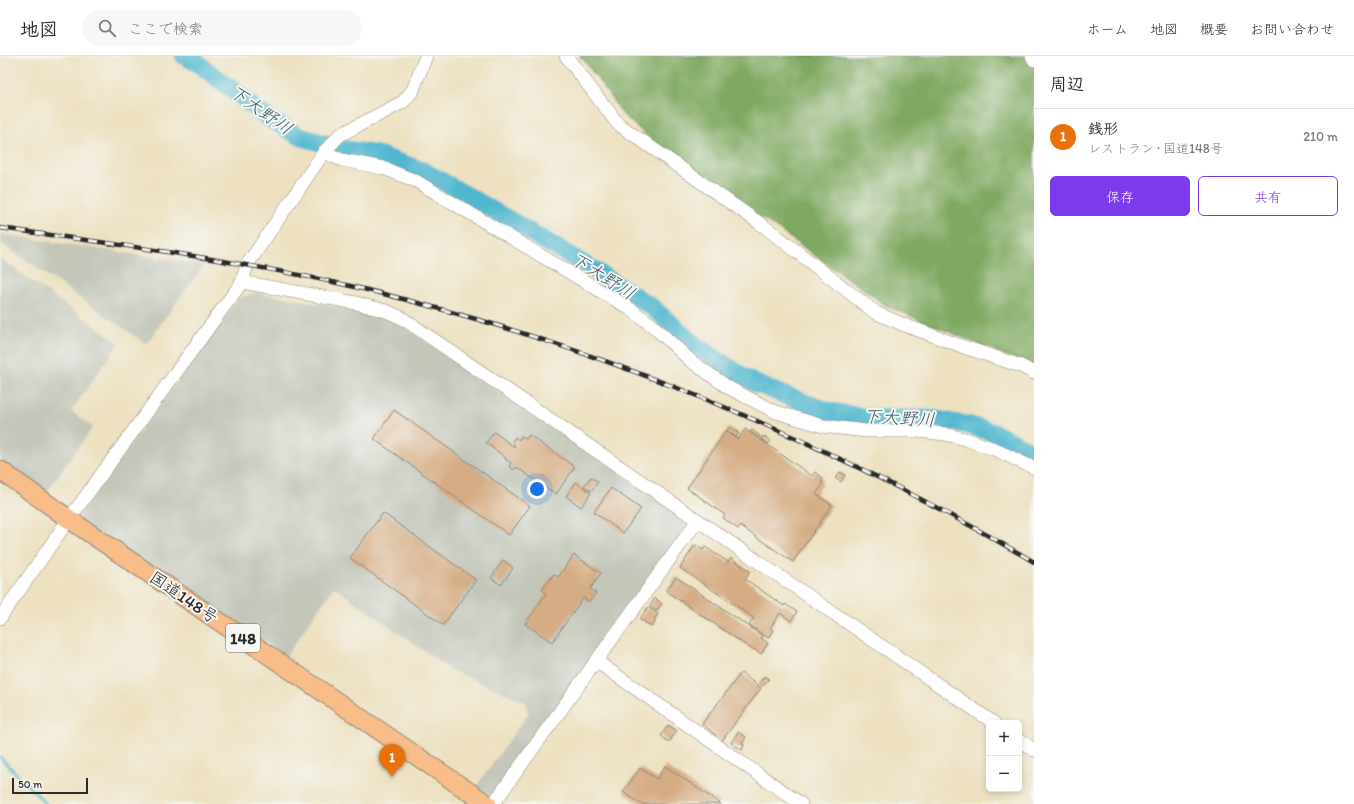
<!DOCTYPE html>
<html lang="ja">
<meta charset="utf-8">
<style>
:root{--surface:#fff;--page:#f7f7f7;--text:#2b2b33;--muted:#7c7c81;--line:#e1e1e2;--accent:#7c3aed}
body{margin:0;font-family:Itim,"Klee One",sans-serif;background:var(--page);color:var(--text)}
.controls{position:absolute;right:12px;bottom:12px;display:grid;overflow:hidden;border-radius:6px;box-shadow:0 2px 6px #0003}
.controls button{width:36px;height:36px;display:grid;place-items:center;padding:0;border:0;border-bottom:1px solid var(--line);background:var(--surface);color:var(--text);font:20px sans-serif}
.scale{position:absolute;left:12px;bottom:10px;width:76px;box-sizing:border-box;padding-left:4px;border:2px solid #2b2b2b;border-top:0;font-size:11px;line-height:14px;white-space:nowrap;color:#2b2b2b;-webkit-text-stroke:3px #f6f6f2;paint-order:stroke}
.you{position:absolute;left:537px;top:433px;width:14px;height:14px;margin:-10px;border:3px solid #fff;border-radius:50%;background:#1a73e8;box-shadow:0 0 0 6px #1a73e833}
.badge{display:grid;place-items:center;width:26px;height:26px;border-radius:50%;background:var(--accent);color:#fff;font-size:13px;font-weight:700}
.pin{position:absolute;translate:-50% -33px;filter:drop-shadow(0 1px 2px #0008)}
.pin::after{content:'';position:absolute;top:21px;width:14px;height:12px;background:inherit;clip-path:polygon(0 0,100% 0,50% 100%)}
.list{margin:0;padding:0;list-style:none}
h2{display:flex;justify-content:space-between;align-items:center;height:52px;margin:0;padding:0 16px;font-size:17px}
h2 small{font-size:13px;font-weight:400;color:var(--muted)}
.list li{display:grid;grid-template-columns:26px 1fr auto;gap:12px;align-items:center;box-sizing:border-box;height:56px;padding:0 16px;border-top:1px solid var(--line)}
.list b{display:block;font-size:15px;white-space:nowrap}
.list p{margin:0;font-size:13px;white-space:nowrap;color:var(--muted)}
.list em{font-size:13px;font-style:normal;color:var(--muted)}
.actions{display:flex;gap:8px;padding:12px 16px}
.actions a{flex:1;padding:9px 0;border:1px solid var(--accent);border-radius:6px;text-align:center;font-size:14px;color:var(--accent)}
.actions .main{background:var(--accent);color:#fff}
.icon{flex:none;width:22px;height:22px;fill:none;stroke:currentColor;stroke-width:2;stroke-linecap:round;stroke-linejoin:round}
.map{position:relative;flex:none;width:1034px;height:748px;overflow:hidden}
header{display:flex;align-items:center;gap:24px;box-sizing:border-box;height:56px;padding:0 20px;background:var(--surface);border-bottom:1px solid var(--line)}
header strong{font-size:19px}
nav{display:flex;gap:22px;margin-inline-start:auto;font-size:14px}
.search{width:280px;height:36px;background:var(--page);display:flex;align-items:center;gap:10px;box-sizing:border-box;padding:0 14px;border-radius:22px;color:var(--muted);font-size:15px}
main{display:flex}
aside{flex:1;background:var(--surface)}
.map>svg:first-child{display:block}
.industrial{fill:#c3c6b9}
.forest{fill:#7fa860;stroke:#556a46}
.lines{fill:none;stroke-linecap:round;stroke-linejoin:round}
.stream{stroke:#51b7cf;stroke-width:3}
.river{stroke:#51b7cf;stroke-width:18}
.building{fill:#d5ac83}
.minor-casing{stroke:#8c8676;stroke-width:14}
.highway-casing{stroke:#8c8676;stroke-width:20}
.minor{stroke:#fff;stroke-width:13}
.highway{stroke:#f8bd89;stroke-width:18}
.rail-casing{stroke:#2b2b2b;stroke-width:4.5}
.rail{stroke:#f6f6f2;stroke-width:3;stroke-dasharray:9;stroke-linecap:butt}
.labels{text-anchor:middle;stroke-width:4;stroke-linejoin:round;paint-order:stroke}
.shield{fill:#f6f6f2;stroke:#686867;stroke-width:1}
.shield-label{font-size:16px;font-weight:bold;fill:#2b2b2b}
.street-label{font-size:17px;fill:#2b2b2b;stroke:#f6f6f2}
.water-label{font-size:18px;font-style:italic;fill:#385c64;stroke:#f6f6f2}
</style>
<header>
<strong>地図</strong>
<div class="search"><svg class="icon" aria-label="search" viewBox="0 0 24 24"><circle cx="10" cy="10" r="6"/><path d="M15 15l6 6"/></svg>ここで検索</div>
<nav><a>ホーム</a><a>地図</a><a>概要</a><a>お問い合わせ</a></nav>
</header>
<main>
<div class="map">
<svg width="1034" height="748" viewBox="0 0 1034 748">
<rect width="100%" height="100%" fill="#f6f6f2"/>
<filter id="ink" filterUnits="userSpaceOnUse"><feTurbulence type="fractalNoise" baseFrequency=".025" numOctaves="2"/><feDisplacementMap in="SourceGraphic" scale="8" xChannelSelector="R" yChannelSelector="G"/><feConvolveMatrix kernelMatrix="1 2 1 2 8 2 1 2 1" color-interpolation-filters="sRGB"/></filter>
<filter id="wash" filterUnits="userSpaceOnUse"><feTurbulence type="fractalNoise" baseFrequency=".012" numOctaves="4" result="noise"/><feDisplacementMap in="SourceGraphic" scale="16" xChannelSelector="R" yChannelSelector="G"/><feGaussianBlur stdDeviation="0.9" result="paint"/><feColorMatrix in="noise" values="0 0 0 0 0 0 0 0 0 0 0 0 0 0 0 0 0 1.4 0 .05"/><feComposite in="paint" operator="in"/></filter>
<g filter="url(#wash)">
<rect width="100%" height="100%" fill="#ede1c1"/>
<!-- industrial -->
<g class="industrial">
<path d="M 0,178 L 204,209 L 146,288 L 0,186 Z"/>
<path d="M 0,202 L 119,287 L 71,355 L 93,371 L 46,437 L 0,405 Z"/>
<path d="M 256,236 L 384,260 L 407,273 L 691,465 L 494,744 L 475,732 L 528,658 L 526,646 L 451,614 L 334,531 L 286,600 L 76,463 L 238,243 Z"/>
</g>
<!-- forest -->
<path class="forest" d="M 579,0 L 1034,0 L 1034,311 L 887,250 L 657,88 L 624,60 L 584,4 Z"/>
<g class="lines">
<!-- stream -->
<path class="stream" d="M 0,701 L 46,748"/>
<!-- river -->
<path class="river" d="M 184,0 L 199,8 L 271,64 L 301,81 L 326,88 L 337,92 L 379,99 L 424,115 L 474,143 L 593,213 L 652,251 L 695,289 L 752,326 L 779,337 L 828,355 L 870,362 L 935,363 L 968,369 L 995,377 L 1034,397"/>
</g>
<g id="blocks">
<!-- building -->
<g class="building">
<path d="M 394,354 L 530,450 L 509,479 L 374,383 Z"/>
<path d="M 729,371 L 739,378 L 736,381 L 727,375 Z"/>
<path d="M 745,373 L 812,420 L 815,416 L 823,422 L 821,426 L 823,428 L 816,438 L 832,449 L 793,506 L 740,470 L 738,473 L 723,462 L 725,459 L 687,432 L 726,375 L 738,383 Z"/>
<path d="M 752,374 L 760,380 L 759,382 L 750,376 Z"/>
<path d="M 494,376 L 514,391 L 515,389 L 512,386 L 515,381 L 519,384 L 521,380 L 526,383 L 529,379 L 575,411 L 556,438 L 516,411 L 514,414 L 509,410 L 511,407 L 505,403 L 506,402 L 486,387 Z"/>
<path d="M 763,380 L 771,385 L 768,388 L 761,383 Z"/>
<path d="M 840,416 L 845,419 L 841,426 L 835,422 Z"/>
<path d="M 591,421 L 598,426 L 591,435 L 584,430 Z"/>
<path d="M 576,426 L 591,437 L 581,451 L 566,440 Z"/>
<path d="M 611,432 L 641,453 L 623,477 L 594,456 Z"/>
<path d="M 383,457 L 476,524 L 443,569 L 350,502 Z"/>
<path d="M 695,489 L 703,494 L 705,491 L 728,506 L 731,502 L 750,515 L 745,523 L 784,550 L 785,548 L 797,556 L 791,565 L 780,557 L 770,572 L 773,574 L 768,582 L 749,569 L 754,562 L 680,512 Z"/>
<path d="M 574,499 L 601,517 L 590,533 L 596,537 L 589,546 L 583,542 L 552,586 L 525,568 L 546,538 L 542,534 L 554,518 L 558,521 Z"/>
<path d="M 503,504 L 513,512 L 501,529 L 491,522 Z"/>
<path d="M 676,521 L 763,580 L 761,582 L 768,587 L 761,598 L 754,593 L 753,594 L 666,535 Z"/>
<path d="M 655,542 L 662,548 L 656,555 L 650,550 Z"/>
<path d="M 648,551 L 658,558 L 654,564 L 656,565 L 652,571 L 640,563 Z"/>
<path d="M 741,617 L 761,632 L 721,686 L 715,681 L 716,679 L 702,668 Z"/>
<path d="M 765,620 L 769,623 L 763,630 L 759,627 Z"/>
<path d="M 668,669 L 677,675 L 669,686 L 661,680 Z"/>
<path d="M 738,676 L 746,681 L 742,688 L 744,689 L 742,694 L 731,687 Z"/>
<path d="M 665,710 L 721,748 L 641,748 L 623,736 L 640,712 L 657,723 Z"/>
</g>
</g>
</g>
<g filter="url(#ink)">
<use href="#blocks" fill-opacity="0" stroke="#8c8676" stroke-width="1"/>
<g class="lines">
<defs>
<g id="minor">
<path d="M 566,0 L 618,68 L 765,171 L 876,257 L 907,270 L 964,291 L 1021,310 L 1034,317"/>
<path d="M 1032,0 L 1034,4"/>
<path d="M 324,96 L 342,104 L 383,112 L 416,125 L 629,252 L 653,270 L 691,305 L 729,332 L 776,356 L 823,370 L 866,375 L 918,375 L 945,378 L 965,383 L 994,393 L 1034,412"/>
<path d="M 242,226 L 356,247 L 386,255 L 402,262 L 994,667"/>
<path d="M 0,562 L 69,463 L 242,226 L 247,209 L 324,96 L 340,79 L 403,46 L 413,34 L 426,0"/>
<path d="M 596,605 L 801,748"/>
<path d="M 1019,684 L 1034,694"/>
<path d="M 493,748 L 698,464"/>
</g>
<path id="highway" d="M 0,414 L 69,463 L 487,748"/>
</defs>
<!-- minor casing -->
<use href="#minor" class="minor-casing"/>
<!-- highway casing -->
<use href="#highway" class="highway-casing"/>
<!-- minor -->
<use href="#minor" class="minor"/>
<!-- highway -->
<use href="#highway" class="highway"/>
<defs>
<path id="rail" d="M 0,172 C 115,188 229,203 342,228 C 390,239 438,252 486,266 C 679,324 861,404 1034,506"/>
</defs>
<!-- rail casing -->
<use href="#rail" class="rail-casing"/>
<!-- rail -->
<use href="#rail" class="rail"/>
</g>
</g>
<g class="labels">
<!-- shield labels -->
<rect class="shield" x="226" y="568" width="34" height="28" rx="3"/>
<g class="shield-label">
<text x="243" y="588">148</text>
</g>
<!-- street labels -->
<g class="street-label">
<text transform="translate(184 541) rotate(34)" y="6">国道148号</text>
</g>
<!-- water labels -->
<g class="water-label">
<text transform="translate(261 54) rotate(35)" y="6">下大野川</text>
<text transform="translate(603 220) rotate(32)" y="6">下大野川</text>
<text transform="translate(899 362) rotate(3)" y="6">下大野川</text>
</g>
</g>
</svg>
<div class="controls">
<button>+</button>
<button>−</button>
</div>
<div class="scale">50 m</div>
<div class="you"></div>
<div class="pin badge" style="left:392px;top:721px;background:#e8710a">1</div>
</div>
<aside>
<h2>周辺<small></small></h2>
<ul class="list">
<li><span class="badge" style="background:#e8710a">1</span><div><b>銭形</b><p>レストラン · 国道148号</p></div><em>210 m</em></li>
</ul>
<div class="actions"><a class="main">保存</a><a>共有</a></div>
</aside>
</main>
